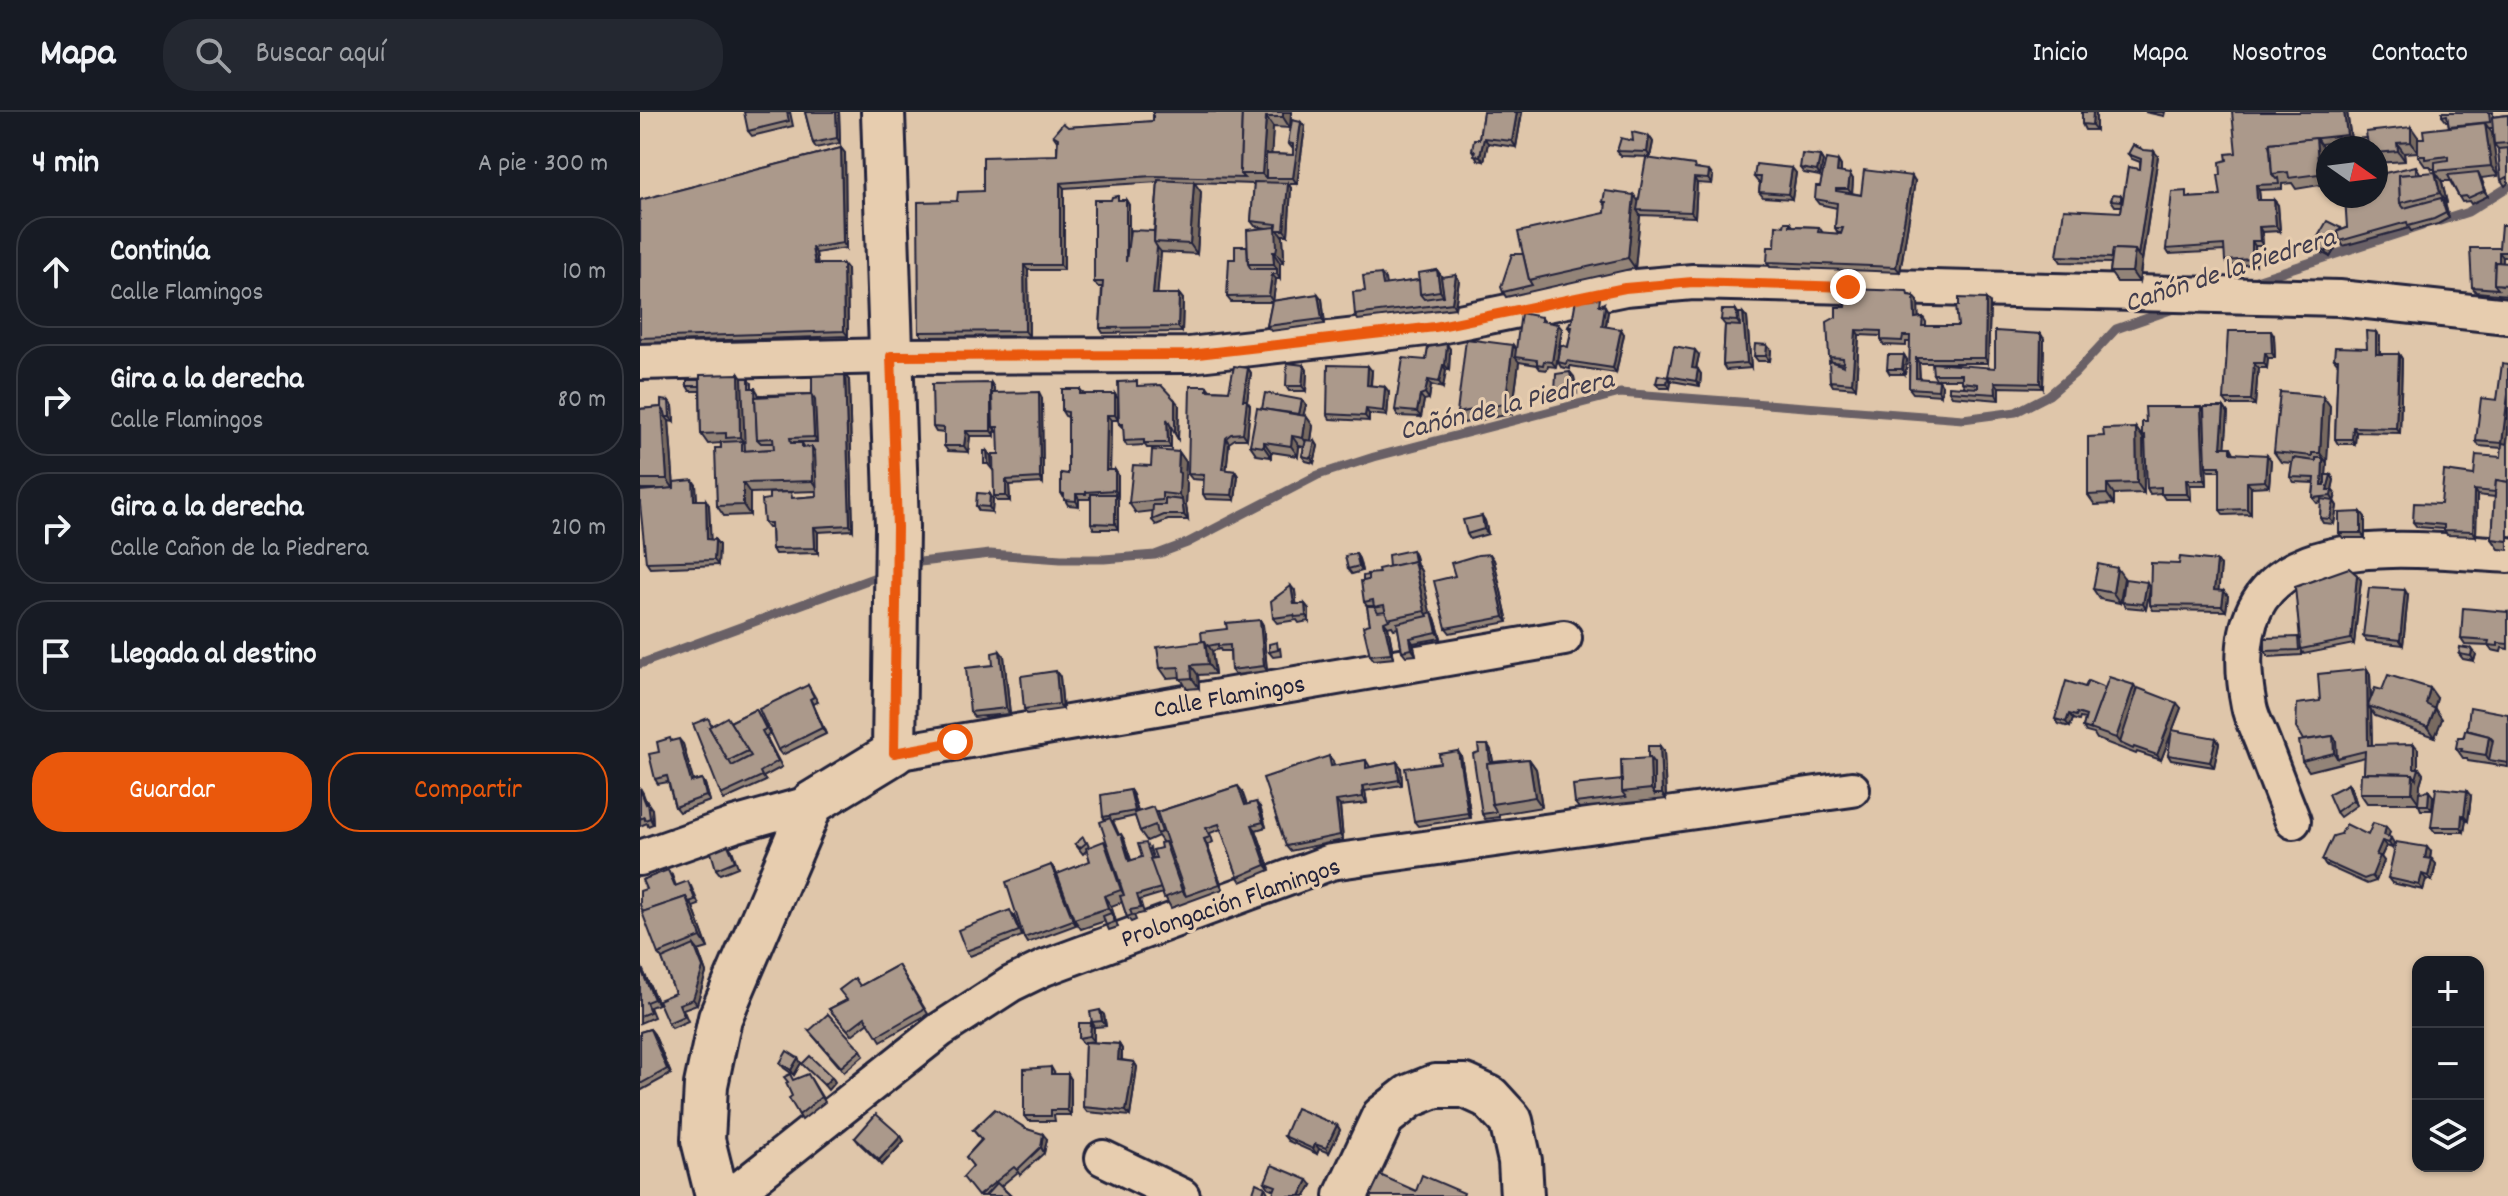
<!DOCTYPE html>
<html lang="es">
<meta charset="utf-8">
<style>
:root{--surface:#171b24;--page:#242831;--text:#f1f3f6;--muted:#9ea1a6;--line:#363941;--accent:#ea580c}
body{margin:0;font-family:Dekko,sans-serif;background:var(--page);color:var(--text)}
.controls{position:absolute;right:24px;bottom:24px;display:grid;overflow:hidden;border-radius:16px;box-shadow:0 2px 6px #0004}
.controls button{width:72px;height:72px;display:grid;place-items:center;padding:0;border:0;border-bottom:2px solid var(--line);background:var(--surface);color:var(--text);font:40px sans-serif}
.compass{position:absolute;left:1676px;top:24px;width:72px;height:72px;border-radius:50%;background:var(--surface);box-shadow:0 2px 6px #0004;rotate:104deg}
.stop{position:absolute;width:24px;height:24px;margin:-18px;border:6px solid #ea580c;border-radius:50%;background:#fff}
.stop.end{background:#ea580c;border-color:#fff;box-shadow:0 2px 8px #0008}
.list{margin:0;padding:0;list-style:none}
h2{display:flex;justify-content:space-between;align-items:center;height:104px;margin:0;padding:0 32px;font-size:34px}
h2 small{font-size:26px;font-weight:400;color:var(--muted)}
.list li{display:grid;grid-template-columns:52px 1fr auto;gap:24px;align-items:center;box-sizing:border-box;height:112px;margin:0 16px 16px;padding:0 16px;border:2px solid var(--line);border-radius:32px}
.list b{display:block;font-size:30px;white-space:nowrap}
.list p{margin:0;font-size:26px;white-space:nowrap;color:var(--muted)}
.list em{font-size:26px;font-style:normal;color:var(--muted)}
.actions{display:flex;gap:16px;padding:24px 32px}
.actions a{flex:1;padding:18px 0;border:2px solid var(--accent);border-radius:32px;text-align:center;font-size:28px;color:var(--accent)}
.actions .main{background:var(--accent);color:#fff}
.icon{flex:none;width:44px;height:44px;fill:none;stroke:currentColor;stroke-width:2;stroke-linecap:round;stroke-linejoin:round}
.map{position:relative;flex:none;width:1868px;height:1084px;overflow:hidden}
header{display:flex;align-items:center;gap:48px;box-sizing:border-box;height:112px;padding:0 40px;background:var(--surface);border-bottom:2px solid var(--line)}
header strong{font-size:38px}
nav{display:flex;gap:44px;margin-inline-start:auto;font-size:28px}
.search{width:560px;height:72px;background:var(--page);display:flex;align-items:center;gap:20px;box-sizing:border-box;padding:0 28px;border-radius:32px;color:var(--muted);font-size:30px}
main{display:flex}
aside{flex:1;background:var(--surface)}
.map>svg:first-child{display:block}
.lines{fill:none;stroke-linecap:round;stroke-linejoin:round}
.stream{stroke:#696066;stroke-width:9}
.minor-casing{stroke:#22223b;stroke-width:40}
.tertiary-casing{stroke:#22223b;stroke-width:48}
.minor{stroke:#e7cdaf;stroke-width:34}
.tertiary{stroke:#e7cdaf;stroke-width:42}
.wall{fill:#938478;stroke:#22223b;stroke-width:2;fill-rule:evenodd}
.shaded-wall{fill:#786b61;stroke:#22223b;stroke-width:2}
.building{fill:#ab998b;stroke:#22223b;stroke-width:2}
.route{stroke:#ea580c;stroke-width:10}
.labels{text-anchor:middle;stroke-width:6;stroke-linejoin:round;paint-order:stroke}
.street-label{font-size:26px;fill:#22223b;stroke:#e7cdaf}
.water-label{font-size:28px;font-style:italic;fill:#403c4d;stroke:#e7cdaf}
</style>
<header>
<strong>Mapa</strong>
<div class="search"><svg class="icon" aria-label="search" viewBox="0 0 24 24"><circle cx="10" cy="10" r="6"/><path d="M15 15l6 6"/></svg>Buscar aquí</div>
<nav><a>Inicio</a><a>Mapa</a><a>Nosotros</a><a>Contacto</a></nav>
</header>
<main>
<aside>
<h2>4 min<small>A pie · 300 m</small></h2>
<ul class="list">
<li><svg class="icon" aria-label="ahead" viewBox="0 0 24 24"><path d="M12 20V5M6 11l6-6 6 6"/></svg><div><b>Continúa</b><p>Calle Flamingos</p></div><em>10 m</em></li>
<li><svg class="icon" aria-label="right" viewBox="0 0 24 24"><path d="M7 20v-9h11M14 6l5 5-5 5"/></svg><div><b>Gira a la derecha</b><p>Calle Flamingos</p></div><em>80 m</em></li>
<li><svg class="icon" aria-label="right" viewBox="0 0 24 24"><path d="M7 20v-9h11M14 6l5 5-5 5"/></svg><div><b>Gira a la derecha</b><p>Calle Cañon de la Piedrera</p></div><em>210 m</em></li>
<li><svg class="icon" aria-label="arrive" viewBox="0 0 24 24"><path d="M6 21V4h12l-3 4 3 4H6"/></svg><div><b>Llegada al destino</b></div></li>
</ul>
<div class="actions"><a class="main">Guardar</a><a>Compartir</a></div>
</aside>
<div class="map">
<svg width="1868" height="1084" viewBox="0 0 1868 1084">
<rect width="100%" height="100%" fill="#dfc6aa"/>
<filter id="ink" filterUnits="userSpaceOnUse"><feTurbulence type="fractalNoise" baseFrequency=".0125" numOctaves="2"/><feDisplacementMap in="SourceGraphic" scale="16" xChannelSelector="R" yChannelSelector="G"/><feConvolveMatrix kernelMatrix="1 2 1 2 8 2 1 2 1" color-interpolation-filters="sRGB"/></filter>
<g filter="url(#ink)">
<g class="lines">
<!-- stream -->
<g class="stream">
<path d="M 1800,109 L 1828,100 L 1868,75"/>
<path d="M 1610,170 L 1782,114"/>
<path d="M 266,455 L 280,450 L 350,442 L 421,447 L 464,447 L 515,443 L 547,431 L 678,363 L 734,345 L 980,281 L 1323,307 L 1376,300 L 1409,283 L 1435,261 L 1476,217 L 1539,195"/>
<path d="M 0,552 L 244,462"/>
</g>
<defs>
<g id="minor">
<path d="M 0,250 L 251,244 L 549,243 L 795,215 L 985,176 L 1053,170 L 1699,186 L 1868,204"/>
<path d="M 254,641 L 924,526"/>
<path d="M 1653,709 C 1642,682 1632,655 1622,629 C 1618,618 1611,606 1609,594 C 1573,411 1747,436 1868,443"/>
<path d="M 0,746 L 94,713 L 172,691"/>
<path d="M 463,1046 L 542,1084"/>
<path d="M 91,1084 L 300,918 L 371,872 L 404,856 L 691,750 L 1212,677"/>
</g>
<g id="tertiary">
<path d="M 77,1084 L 63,1028 L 66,973 L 80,906 L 172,691 L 254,641 L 257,415 L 243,0"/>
<path d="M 706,1084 L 743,1005 L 770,984 L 795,974 L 825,974 L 849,985 L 871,1009 L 880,1049 L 882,1084"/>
</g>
</defs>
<!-- minor casing -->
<use href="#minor" class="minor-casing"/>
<!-- tertiary casing -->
<use href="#tertiary" class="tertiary-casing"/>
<!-- minor -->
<use href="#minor" class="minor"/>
<!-- tertiary -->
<use href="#tertiary" class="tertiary"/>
</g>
<!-- wall -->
<g class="wall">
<path d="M 150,0 L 153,14 L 112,24 L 108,19 Z"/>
<path d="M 165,0 L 199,0 L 200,31 L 176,36 L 173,31 Z"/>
<path d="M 651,0 L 650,16 L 633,15 L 631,42 L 653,43 L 653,37 L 648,31 L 665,15 L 657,72 L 648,72 L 651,76 L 648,123 L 641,123 L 643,125 L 644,145 L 643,150 L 640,151 L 640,167 L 636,167 L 633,189 L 682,187 L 685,212 L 631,219 L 627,214 L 632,190 L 591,190 L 587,185 L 595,147 L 626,116 L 615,114 L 611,109 L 614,72 L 553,70 L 561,80 L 557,142 L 521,140 L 517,182 L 539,182 L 543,187 L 542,220 L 463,221 L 460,216 L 462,175 L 458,175 L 454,170 L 480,88 L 486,88 L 489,93 L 489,120 L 514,119 L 518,70 L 424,76 L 424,158 L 388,158 L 389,224 L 283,225 L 279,220 L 317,89 L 343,79 L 417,43 L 417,29 L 413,23 L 428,15 Z"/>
<path d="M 843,0 L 882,0 L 876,35 L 848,31 L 844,49 L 838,48 L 832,38 L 839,27 Z"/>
<path d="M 1442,0 L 1456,0 L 1456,18 L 1445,18 L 1442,12 Z"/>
<path d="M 1505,0 L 1525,0 L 1524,4 Z"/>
<path d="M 1707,0 L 1711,27 L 1778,25 L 1778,40 L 1784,26 L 1809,15 L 1808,9 L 1806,9 L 1802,4 L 1802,0 L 1853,0 L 1853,5 L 1868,3 L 1868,71 L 1865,74 L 1861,68 L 1858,37 L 1854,32 L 1853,16 L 1849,16 L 1852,21 L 1858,64 L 1841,66 L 1848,84 L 1831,92 L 1829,89 L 1822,90 L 1810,69 L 1802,69 L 1795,59 L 1795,57 L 1792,57 L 1790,54 L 1785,54 L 1778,44 L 1778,40 L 1764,41 L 1765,49 L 1736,51 L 1736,36 L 1699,30 L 1680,32 L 1683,36 L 1686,72 L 1656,77 L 1652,71 L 1642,72 L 1642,77 L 1619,78 L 1620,88 L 1634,88 L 1638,93 L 1640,119 L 1622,120 L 1623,134 L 1615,134 L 1616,152 L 1589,154 L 1585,149 L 1585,139 L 1529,142 L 1526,137 L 1551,84 L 1551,86 L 1581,84 L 1581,63 L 1587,48 L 1596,41 Z"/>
<path d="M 1009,24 L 1013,30 L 1010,45 L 981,44 L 977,39 L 993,29 Z"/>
<path d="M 201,36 L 205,41 L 206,136 L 176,141 L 178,152 L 207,157 L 208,224 L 0,231 L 0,88 Z"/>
<path d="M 1488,42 L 1518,44 L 1499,170 L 1477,170 L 1470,160 L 1471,151 L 1421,150 L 1417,144 L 1481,100 L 1482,94 L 1475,94 L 1471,88 L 1481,83 L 1483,86 L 1500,57 L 1500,50 L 1492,47 Z"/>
<path d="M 1180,44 L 1183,49 L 1180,64 L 1164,61 L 1160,56 Z"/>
<path d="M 1198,49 L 1201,54 L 1201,61 L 1213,67 L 1212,81 L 1221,83 L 1275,69 L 1260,160 L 1130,155 L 1127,150 L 1135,135 L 1144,114 L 1150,110 L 1153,114 L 1179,115 L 1183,121 L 1201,122 L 1201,121 L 1198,121 L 1195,116 L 1197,96 L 1179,92 L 1175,87 Z"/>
<path d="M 1776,54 L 1780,61 L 1802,70 L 1807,91 L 1805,92 L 1809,106 L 1798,112 L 1771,119 L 1769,116 L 1703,134 L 1700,128 L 1690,145 L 1677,138 L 1673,133 L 1701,116 L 1702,118 L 1707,116 L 1741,70 Z"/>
<path d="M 1152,56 L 1156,61 L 1152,87 L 1123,85 L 1119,80 L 1120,70 L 1118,70 L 1114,65 Z"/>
<path d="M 1058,57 L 1073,64 L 1072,72 L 1057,71 L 1055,105 L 1000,103 L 995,156 L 866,185 L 863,180 L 883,143 L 965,101 L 966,94 L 963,90 L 998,88 Z"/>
<path d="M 1868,113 L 1868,145 L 1863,145 L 1863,151 L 1868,151 L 1868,183 L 1836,180 L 1832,175 L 1859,136 Z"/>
<path d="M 797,158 L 802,165 L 819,168 L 815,196 L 718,208 L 715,203 L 725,179 L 741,162 L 745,167 L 746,173 L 779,168 Z"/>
<path d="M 1270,183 L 1278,189 L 1278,206 L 1283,205 L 1286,210 L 1286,214 L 1318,214 L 1350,192 L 1348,251 L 1279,251 L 1280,267 L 1302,273 L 1301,283 L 1273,281 L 1269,276 L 1270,230 L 1266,230 L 1266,234 L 1244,233 L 1241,228 L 1241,224 L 1219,223 L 1216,276 L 1193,274 L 1190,269 L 1204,254 L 1203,251 L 1192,250 L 1189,245 L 1196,205 L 1206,195 Z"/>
<path d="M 964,191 L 963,194 L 968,199 L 966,214 L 984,222 L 976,261 L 930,254 L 930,257 L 921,255 L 918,250 L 928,235 L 931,219 L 928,215 L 932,210 Z"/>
<path d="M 1103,201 L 1107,206 L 1111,256 L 1086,258 L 1083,253 L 1085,213 L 1081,208 L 1099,203 Z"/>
<path d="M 901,205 L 905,210 L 922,217 L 916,255 L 908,254 L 907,258 L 900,257 L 897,253 L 879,250 L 872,302 L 824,311 L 817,301 L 873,233 L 876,238 Z"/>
<path d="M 1634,224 L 1635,246 L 1628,246 L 1627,256 L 1618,256 L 1615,293 L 1588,293 L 1584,288 Z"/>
<path d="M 1740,225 L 1740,242 L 1759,242 L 1762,247 L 1760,321 L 1716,320 L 1715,332 L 1698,332 L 1695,327 L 1698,252 L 1694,247 L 1727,236 Z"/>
<path d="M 1404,227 L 1403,276 L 1359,275 L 1359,288 L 1312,284 L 1309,279 L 1325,275 L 1322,270 L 1322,267 L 1296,267 L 1293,262 L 1355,256 Z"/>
<path d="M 810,237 L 809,258 L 806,258 L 803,276 L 791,273 L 789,287 L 784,288 L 781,305 L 758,304 L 755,298 L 786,248 Z"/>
<path d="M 1131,238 L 1130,249 L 1118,249 L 1114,244 Z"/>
<path d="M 1059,243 L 1056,257 L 1061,262 L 1060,274 L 1032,269 L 1028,264 Z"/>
<path d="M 1264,243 L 1267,248 L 1265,262 L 1250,262 L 1247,257 Z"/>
<path d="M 664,253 L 667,258 L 666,279 L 649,279 L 646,274 Z"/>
<path d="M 1868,253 L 1868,319 L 1867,332 L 1868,332 L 1868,438 L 1859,437 L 1852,427 L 1855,385 L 1837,383 L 1836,424 L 1807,423 L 1804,417 L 1777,415 L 1773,410 L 1801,392 L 1834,363 L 1861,345 L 1862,336 L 1839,334 L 1836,329 L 1857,288 Z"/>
<path d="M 608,256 L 611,261 L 607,289 L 610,293 L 607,327 L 595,327 L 589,331 L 586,358 L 595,359 L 598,364 L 595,388 L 566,387 L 563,382 L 564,368 L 552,367 L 548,362 L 567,274 L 570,278 L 589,279 Z"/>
<path d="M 732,259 L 731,274 L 745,275 L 749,280 L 747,304 L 729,302 L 729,309 L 690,307 L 687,302 Z"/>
<path d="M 930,260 L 934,265 L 937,282 L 919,285 L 915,279 Z"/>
<path d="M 205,263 L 209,268 L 213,418 L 178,420 L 178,441 L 135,442 L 132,437 L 131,416 L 128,416 L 124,411 L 155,386 L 177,384 L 177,379 L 110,381 L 110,403 L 84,404 L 77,394 L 81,331 L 68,332 L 61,322 L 60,279 L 50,279 L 47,274 L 102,266 L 112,271 L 112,276 L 115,276 L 118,281 L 119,285 L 172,282 Z"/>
<path d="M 1031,270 L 1030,276 L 1020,276 L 1016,271 Z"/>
<path d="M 351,271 L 354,276 L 354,281 L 402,286 L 403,371 L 369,373 L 370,389 L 357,389 L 354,384 L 359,342 L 359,320 L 357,320 L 355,317 L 355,324 L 330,324 L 328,340 L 308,339 L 304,334 L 304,321 L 296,320 L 293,315 Z"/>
<path d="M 501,274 L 539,293 L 538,327 L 531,314 L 531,336 L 507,336 L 505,333 L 487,334 L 484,329 L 484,317 L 479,312 L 478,308 L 471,308 L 470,358 L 475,358 L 478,363 L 478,383 L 476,384 L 478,387 L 478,417 L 454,417 L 451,411 L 451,385 L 450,385 L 450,387 L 439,387 L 439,394 L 428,393 L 421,381 L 428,362 L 428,305 L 425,304 L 422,299 L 440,277 L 444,282 L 478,287 Z"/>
<path d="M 1683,284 L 1690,294 L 1686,363 L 1691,363 L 1694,368 L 1692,378 L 1696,383 L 1694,389 L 1697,394 L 1694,412 L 1683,411 L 1680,406 L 1681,390 L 1677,391 L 1673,386 L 1674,371 L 1654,370 L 1650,365 L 1652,351 L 1641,350 L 1634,340 Z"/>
<path d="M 662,288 L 666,293 L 663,303 L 666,304 L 673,314 L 671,329 L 675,329 L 678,334 L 674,351 L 666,349 L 662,344 L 664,335 L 659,334 L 658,344 L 631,340 L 631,345 L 617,343 L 610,333 L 622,297 Z"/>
<path d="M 29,289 L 33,294 L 34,310 L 29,309 L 34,376 L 56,373 L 57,388 L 69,393 L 70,428 L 75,428 L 79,433 L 78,453 L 10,456 L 6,450 L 28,377 L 0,377 L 0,297 L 21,295 Z"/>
<path d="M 1561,295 L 1564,299 L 1584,295 L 1588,301 L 1585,335 L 1591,335 L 1594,341 L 1631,348 L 1629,374 L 1611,375 L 1611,402 L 1584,403 L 1580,398 L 1580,359 L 1569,359 L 1566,355 L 1567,373 L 1550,373 L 1551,387 L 1525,387 L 1521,381 L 1510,382 L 1507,376 L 1505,328 L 1502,324 L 1506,310 Z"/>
<path d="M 1496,316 L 1503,326 L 1504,381 L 1474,382 L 1474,392 L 1455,393 L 1448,383 L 1464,324 Z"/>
<path d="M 539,340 L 546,350 L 545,368 L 547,371 L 546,393 L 548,408 L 528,408 L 516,413 L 512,408 L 513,399 L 496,401 L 489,391 L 511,354 Z"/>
<path d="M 353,387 L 352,400 L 339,399 L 336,394 Z"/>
<path d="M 1721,400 L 1725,405 L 1725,426 L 1703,426 L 1699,421 Z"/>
<path d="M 842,404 L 845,409 L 848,422 L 830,427 L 827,422 Z"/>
<path d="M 772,438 L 775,444 L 777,453 L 781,459 L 790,501 L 795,506 L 801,526 L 773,531 L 776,543 L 766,544 L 762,539 L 758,516 L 754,517 L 752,514 L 748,515 L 754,546 L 734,548 L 730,543 L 730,512 L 727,494 L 724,490 L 738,460 L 749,455 Z"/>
<path d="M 716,442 L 719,447 L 722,459 L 712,462 L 708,457 Z"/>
<path d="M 854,448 L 868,510 L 810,521 L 806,516 L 815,464 Z"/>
<path d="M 1581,454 L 1578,479 L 1588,484 L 1586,499 L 1513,498 L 1510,493 L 1510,476 L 1506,497 L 1486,495 L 1482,490 L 1510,476 Z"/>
<path d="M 1717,463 L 1721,468 L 1714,532 L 1664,542 L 1662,539 L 1662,543 L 1629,545 L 1625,539 L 1658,525 L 1660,527 Z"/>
<path d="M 1484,466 L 1480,491 L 1460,487 L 1453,477 Z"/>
<path d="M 655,479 L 656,492 L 665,492 L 669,497 L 669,509 L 659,511 L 657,508 L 637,511 L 633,506 Z"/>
<path d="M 1768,483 L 1763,533 L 1727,529 L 1723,524 Z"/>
<path d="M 1868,500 L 1868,537 L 1862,536 L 1861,540 L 1852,538 L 1849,534 L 1825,533 L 1821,527 Z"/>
<path d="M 620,508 L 623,513 L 627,559 L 595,563 L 591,558 L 590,539 L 581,539 L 580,537 L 572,539 L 575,562 L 558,563 L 559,576 L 547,577 L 540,565 L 527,566 L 520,556 L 562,529 L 587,517 Z"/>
<path d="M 640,536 L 641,544 L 633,545 L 629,540 Z"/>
<path d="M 1819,542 L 1836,542 L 1834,549 L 1823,547 Z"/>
<path d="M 364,544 L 370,602 L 334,605 L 330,600 L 353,553 Z"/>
<path d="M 1727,557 L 1730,562 L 1731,587 L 1742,578 L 1797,586 L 1794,597 L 1802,607 L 1795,625 L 1735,604 L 1731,598 L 1732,633 L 1778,637 L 1778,656 L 1783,662 L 1780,672 L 1779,680 L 1793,684 L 1792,698 L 1781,698 L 1778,691 L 1727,691 L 1720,681 L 1724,661 L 1725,645 L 1669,659 L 1662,649 L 1663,628 L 1680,589 Z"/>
<path d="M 420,565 L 423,597 L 387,602 L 384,597 Z"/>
<path d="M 168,573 L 178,590 L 173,592 L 186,622 L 142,643 L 138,638 Z"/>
<path d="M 1445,575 L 1498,578 L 1541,596 L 1521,648 L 1497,640 L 1496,642 L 1457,627 L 1454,622 L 1446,620 L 1443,615 L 1445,607 L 1440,606 L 1439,609 L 1433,607 L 1430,615 L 1419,612 L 1415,607 Z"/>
<path d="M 116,597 L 130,623 L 126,624 L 142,655 L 123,665 L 126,669 L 84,688 L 81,683 L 73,613 L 90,610 Z"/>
<path d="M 1868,602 L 1868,655 L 1828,649 L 1827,646 L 1823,646 L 1816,636 L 1827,618 Z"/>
<path d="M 1576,626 L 1579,631 L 1574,655 L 1531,648 L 1528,643 Z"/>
<path d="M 32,629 L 43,632 L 53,670 L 62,667 L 65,672 L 70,689 L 39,700 L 35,695 L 28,670 L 18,672 L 15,667 L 19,640 Z"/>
<path d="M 848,633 L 851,638 L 853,650 L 889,647 L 896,657 L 902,695 L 859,702 L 859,705 L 845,707 L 842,702 L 839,640 Z"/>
<path d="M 1024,639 L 1026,687 L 939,696 L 935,691 L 982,668 L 1008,646 Z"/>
<path d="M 689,644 L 693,649 L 694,654 L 726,648 L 730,655 L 757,650 L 761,655 L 762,673 L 725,679 L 727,691 L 700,694 L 703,728 L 650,739 L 646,734 Z"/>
<path d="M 821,644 L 831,706 L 778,714 L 774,709 L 800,651 Z"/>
<path d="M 1708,672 L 1712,677 L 1717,693 L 1700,705 L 1696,700 Z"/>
<path d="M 598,674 L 602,679 L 607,693 L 620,695 L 626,715 L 616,718 L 630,758 L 601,770 L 598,765 L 581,717 L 570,721 L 573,730 L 567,733 L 583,777 L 531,796 L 523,781 L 500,788 L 504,801 L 494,803 L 496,808 L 491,810 L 487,805 L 482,790 L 471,794 L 478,815 L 469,818 L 465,809 L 441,817 L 434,807 L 450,749 L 447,738 L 443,742 L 435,732 L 447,730 L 449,735 L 468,735 L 465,708 L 463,705 L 490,678 L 493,683 L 498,700 L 517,700 ZM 495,704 L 500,719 L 507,729 L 518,724 L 523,731 L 521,736 L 516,746 L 513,746 L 510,736 L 502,745 L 491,749 L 484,727 L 479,723 L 473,709 Z"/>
<path d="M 0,676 L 7,692 L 12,697 L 13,712 L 8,714 L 7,711 L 0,714 Z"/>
<path d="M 1831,684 L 1828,709 L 1826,708 L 1824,720 L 1795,720 L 1791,715 Z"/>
<path d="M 1746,715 L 1750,720 L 1748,725 L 1754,731 L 1752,736 L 1746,734 L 1741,745 L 1744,749 L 1736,769 L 1727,772 L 1685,753 L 1682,748 L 1728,723 Z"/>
<path d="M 88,733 L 92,738 L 98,755 L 80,762 L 76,757 Z"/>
<path d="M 1791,740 L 1790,747 L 1796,752 L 1792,769 L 1786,767 L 1783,778 L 1752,771 L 1748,766 Z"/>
<path d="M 411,753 L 415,758 L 436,813 L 387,831 L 384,826 Z"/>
<path d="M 32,763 L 36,774 L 51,774 L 59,793 L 53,795 L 68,836 L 58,839 L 66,861 L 57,892 L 43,897 L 48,909 L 32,916 L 28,911 L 35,881 L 22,847 L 18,842 Z"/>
<path d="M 374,803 L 382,824 L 330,844 L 326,839 Z"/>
<path d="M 0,852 L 18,892 L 10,895 L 14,905 L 0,911 Z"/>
<path d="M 258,853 L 288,902 L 241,929 L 229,910 L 212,923 L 189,897 L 207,888 L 220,874 Z"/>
<path d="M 464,903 L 466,914 L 455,915 L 452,910 Z"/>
<path d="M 451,911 L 454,916 L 454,929 L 447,930 L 479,932 L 482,937 L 482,948 L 494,950 L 497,955 L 490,1004 L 447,1000 L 443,995 L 445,931 L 443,931 L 439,926 Z"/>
<path d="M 10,917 L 14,922 L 31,962 L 0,979 L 0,920 Z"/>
<path d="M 169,919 L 221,938 L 224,943 L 204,960 Z"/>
<path d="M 140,951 L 161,951 L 154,963 L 144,956 Z"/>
<path d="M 411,955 L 415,962 L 431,967 L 431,1003 L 414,1003 L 415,1009 L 388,1009 L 384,1004 Z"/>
<path d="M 171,967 L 185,990 L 162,1008 L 159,1003 L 148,970 L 154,968 Z"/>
<path d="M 697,1013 L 700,1018 L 689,1041 L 679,1037 L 677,1042 L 648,1029 L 644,1024 Z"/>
<path d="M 387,1017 L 407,1027 L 404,1041 L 380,1063 L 378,1060 L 361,1074 L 371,1084 L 338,1084 L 333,1054 L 326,1045 L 341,1028 L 333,1018 Z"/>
<path d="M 261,1024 L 264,1029 L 242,1053 L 219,1031 L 215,1026 Z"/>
<path d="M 625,1070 L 672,1073 L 666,1084 L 632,1084 L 635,1078 L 629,1076 Z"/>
</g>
<!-- shaded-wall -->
<g class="shaded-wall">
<path d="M 196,0 L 199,0 L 200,31 L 197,26 Z"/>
<path d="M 643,0 L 651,0 L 650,16 L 643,5 Z"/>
<path d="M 877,0 L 882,0 L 876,35 L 872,29 Z"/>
<path d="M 1453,0 L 1456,0 L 1456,18 L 1452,13 Z"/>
<path d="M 1704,0 L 1707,0 L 1711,28 L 1707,23 Z"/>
<path d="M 626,5 L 633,15 L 630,66 L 626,66 L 622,62 Z"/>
<path d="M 661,10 L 665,15 L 657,72 L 653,66 Z"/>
<path d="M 1845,11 L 1852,21 L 1858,64 L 1851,54 Z"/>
<path d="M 1771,15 L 1778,25 L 1778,40 L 1771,30 Z"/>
<path d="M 1009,24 L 1013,30 L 1010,45 L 1007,40 Z"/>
<path d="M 844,26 L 848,31 L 844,49 L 840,44 Z"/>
<path d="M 1676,26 L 1683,36 L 1686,72 L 1679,62 Z"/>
<path d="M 1757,31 L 1764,41 L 1765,49 L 1758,39 Z"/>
<path d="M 201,36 L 205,41 L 206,136 L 203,131 Z"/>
<path d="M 1514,39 L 1518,44 L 1502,148 L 1498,143 Z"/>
<path d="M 1180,44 L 1183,49 L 1180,64 L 1177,59 Z"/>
<path d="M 1198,49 L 1201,54 L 1201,66 L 1197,60 Z"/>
<path d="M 1152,56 L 1156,61 L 1152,87 L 1148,82 Z"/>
<path d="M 1069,59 L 1073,64 L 1072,72 L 1068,67 Z"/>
<path d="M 1795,60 L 1802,70 L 1807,91 L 1800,81 Z"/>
<path d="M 1838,60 L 1841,66 L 1848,84 L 1844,79 Z"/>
<path d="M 1210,62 L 1213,67 L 1212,82 L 1208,77 Z"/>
<path d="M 1272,64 L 1275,69 L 1260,160 L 1256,155 Z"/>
<path d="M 1054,66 L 1057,71 L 1055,105 L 1051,100 Z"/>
<path d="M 554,70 L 561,80 L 557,142 L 550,132 Z"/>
<path d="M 420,71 L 424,76 L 424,158 L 420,153 Z"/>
<path d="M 648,71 L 651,76 L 648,123 L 644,118 Z"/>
<path d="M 1616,73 L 1619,78 L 1621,94 L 1617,88 Z"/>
<path d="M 994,83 L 1001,93 L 997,98 L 1000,103 L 995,156 L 988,146 Z"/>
<path d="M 1801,86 L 1805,91 L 1809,106 L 1806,101 Z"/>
<path d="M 486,88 L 489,93 L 489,156 L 486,150 Z"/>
<path d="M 1634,88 L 1638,93 L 1640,119 L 1636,114 Z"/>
<path d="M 636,115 L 643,125 L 644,145 L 643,150 L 636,140 Z"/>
<path d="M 1619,115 L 1622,120 L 1623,134 L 1620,129 Z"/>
<path d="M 1698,120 L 1702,125 L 1690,145 L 1686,140 Z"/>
<path d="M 1612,129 L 1615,134 L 1616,152 L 1612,147 Z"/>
<path d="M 517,135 L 521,140 L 517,187 L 513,182 Z"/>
<path d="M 172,136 L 176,141 L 178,158 L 175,152 Z"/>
<path d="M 1495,138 L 1502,148 L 1499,170 L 1492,160 Z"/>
<path d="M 633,140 L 640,151 L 640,167 L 637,162 L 637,157 L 634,152 Z"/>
<path d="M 1859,140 L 1863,145 L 1862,173 L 1858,172 Z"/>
<path d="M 203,152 L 207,157 L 208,224 L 204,219 Z"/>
<path d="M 384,153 L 388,158 L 389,224 L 385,219 Z"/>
<path d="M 797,158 L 804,168 L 807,189 L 800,179 Z"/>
<path d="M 632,162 L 636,167 L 633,190 L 629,184 Z"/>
<path d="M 816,163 L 819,168 L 815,196 L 812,191 Z"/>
<path d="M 539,182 L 543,187 L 542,220 L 538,215 Z"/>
<path d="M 678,182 L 682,187 L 685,212 L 682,207 Z"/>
<path d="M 1274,184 L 1278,189 L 1279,211 L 1275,206 Z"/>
<path d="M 1346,187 L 1350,192 L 1348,251 L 1345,246 Z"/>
<path d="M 965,194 L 968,199 L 965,219 L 962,214 Z"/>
<path d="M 1096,198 L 1103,208 L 1104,219 L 1097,209 Z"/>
<path d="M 1103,201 L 1107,206 L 1111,256 L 1107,251 Z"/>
<path d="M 918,212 L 922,217 L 916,255 L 912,250 Z"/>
<path d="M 981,217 L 984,222 L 976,261 L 973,256 Z"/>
<path d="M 1216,218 L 1219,223 L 1216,276 L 1212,271 Z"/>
<path d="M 1631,219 L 1634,224 L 1635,246 L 1632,241 Z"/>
<path d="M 1736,220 L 1740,225 L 1739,247 L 1736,242 Z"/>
<path d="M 1401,222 L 1404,227 L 1403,276 L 1400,271 Z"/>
<path d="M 807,232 L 810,237 L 809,258 L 805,253 Z"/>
<path d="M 873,233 L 880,243 L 875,245 L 879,250 L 872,302 L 865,292 Z"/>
<path d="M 1127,233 L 1131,238 L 1130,249 L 1126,244 Z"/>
<path d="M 1055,238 L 1059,243 L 1055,261 L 1052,256 Z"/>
<path d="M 1625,241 L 1628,246 L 1627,256 L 1624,251 Z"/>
<path d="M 1759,242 L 1762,247 L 1760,321 L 1756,316 Z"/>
<path d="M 1264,243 L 1267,248 L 1265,262 L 1262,257 Z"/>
<path d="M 1276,246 L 1279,251 L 1280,271 L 1276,266 Z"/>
<path d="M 1614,251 L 1618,256 L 1615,293 L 1611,288 Z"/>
<path d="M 664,253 L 667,258 L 666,279 L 662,274 Z"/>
<path d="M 803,253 L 806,258 L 803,276 L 799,270 Z"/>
<path d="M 728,254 L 732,259 L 730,278 L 727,273 Z"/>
<path d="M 608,256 L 611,261 L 607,289 L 610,293 L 607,327 L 603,321 L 603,288 Z"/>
<path d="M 1058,257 L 1061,262 L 1060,274 L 1056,269 Z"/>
<path d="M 930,260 L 934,265 L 937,282 L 933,277 Z"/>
<path d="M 99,262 L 106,272 L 107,335 L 100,325 Z"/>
<path d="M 205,263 L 209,268 L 213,418 L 210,413 Z"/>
<path d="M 1028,265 L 1031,270 L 1030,276 L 1027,271 Z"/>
<path d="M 788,268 L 791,273 L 789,287 L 785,281 Z"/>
<path d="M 1299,268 L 1302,273 L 1301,283 L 1298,278 Z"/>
<path d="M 1355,270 L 1359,275 L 1359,288 L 1356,282 Z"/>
<path d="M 351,271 L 354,276 L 355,315 L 353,315 L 355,317 L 355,324 L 351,319 Z"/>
<path d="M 745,275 L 749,280 L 747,304 L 743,299 Z"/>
<path d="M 399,280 L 402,286 L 403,371 L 400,366 Z"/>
<path d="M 172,282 L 179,292 L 181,335 L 174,325 Z"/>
<path d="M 475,282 L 478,287 L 478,308 L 475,303 Z"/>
<path d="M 1868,282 L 1868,319 L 1866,336 L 1862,331 Z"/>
<path d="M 780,283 L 784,288 L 781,305 L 777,300 Z"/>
<path d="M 1683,284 L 1690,294 L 1687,351 L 1680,341 Z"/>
<path d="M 535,288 L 539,293 L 538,327 L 535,322 Z"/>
<path d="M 662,288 L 666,293 L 661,312 L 658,307 Z"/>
<path d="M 29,289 L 33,294 L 34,310 L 30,305 Z"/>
<path d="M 22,295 L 29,305 L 26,305 L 29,309 L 34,377 L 27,367 Z"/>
<path d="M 1561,295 L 1564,300 L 1567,373 L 1564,368 Z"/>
<path d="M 1584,295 L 1588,301 L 1585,340 L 1581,335 Z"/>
<path d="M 726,297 L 729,302 L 729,309 L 725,304 Z"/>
<path d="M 467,303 L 471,308 L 470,363 L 466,358 Z"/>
<path d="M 666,304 L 673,314 L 670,336 L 663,326 Z"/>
<path d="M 527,307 L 531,312 L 531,336 L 528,331 Z"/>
<path d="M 1713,315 L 1716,320 L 1715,332 L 1712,327 Z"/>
<path d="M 1496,316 L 1503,326 L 1504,381 L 1497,371 Z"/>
<path d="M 326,319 L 330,324 L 328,340 L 324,334 Z"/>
<path d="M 652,324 L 659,334 L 658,344 L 651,334 Z"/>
<path d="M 586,326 L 589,331 L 586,363 L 582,357 Z"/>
<path d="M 675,329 L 678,334 L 674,351 L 671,346 Z"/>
<path d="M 624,330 L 631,340 L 631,345 L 624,335 Z"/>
<path d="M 172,335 L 179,345 L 180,379 L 173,369 Z"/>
<path d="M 347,339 L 351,344 L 352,357 L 348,352 Z"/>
<path d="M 539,340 L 546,350 L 545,368 L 547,371 L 546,393 L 548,408 L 544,403 L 542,388 L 539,383 L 538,360 Z"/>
<path d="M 1627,343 L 1631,348 L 1629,374 L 1625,369 Z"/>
<path d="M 1683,346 L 1687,351 L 1685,378 L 1682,373 Z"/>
<path d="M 475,358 L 478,363 L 478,383 L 475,378 Z"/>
<path d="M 595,359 L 598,364 L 595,388 L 592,383 Z"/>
<path d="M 1691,363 L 1694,368 L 1691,382 L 1692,378 L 1696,383 L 1694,389 L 1687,378 Z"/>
<path d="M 53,368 L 56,373 L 57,393 L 54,388 Z"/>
<path d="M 366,368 L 369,373 L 370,389 L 366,384 Z"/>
<path d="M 1546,368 L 1550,373 L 1551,387 L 1547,382 Z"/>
<path d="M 1607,370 L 1611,375 L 1611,402 L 1607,397 Z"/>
<path d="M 103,371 L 110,381 L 110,403 L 103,393 Z"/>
<path d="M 1467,372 L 1474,382 L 1474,392 L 1467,382 Z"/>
<path d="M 1834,378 L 1837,383 L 1836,424 L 1833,419 Z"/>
<path d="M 350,382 L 353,387 L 352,400 L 349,395 Z"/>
<path d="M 436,382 L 439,387 L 439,394 L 436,389 Z"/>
<path d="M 475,382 L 478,387 L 478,417 L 475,412 Z"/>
<path d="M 66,388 L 69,393 L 71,433 L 67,427 Z"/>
<path d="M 1694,389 L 1697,394 L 1694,412 L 1690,407 Z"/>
<path d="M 1721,400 L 1725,405 L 1725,426 L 1721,421 Z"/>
<path d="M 842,404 L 845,409 L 848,422 L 844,417 Z"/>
<path d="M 174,415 L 178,420 L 178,441 L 175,436 Z"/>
<path d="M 75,428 L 79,433 L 78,453 L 74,448 Z"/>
<path d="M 772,438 L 775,444 L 777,453 L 781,459 L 792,509 L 785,499 Z"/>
<path d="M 716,442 L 719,447 L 722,459 L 719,454 Z"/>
<path d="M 850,442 L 854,448 L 868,510 L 864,505 Z"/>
<path d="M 1577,449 L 1581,454 L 1578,483 L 1574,478 Z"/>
<path d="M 1477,456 L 1484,466 L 1480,491 L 1473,481 Z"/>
<path d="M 1717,463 L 1721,468 L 1714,532 L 1711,527 Z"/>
<path d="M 1507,470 L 1510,476 L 1506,497 L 1503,492 Z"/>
<path d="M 651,474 L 655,479 L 657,497 L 654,492 Z"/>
<path d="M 1765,478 L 1768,483 L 1763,533 L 1760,528 Z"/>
<path d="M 1584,479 L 1588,484 L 1586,499 L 1582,494 Z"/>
<path d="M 665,492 L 669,497 L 669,509 L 666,504 Z"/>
<path d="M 792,500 L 795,506 L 801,526 L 797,520 Z"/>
<path d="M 620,508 L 623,513 L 627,559 L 624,554 Z"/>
<path d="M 744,510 L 748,515 L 754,546 L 751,541 Z"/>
<path d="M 770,526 L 773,531 L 776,543 L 772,537 Z"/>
<path d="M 565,529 L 572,539 L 575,562 L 568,552 Z"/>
<path d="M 1832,537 L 1836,542 L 1834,549 L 1831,544 Z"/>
<path d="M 360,539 L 364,544 L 370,602 L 366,596 Z"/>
<path d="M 551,553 L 558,563 L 559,576 L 552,566 Z"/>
<path d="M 1727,557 L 1730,562 L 1731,595 L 1728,594 L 1731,598 L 1732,638 L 1728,633 Z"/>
<path d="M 416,559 L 420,565 L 423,597 L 419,592 Z"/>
<path d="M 1494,573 L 1501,583 L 1480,631 L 1476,626 Z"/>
<path d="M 1790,576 L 1797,586 L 1793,602 L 1786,592 Z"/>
<path d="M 170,587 L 173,592 L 186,622 L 182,616 Z"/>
<path d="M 1537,591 L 1541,596 L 1521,648 L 1517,643 Z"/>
<path d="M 1795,597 L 1802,607 L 1795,625 L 1788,615 Z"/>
<path d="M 1429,602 L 1433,607 L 1430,615 L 1426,610 Z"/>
<path d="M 1693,624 L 1700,634 L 1697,646 L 1694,641 Z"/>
<path d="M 1849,624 L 1856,634 L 1849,648 L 1846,643 Z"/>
<path d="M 1576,626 L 1579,631 L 1574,655 L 1570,650 Z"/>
<path d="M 39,627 L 43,632 L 55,675 L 51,670 Z"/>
<path d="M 1774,632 L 1778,637 L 1778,660 L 1779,656 L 1783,662 L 1780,672 L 1779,691 L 1772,681 L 1773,662 L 1774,656 Z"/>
<path d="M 848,633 L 851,638 L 853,650 L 850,650 Z"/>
<path d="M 1020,634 L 1024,639 L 1026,687 L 1022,682 Z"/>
<path d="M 818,639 L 821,644 L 831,706 L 828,701 Z"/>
<path d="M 1010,646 L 1017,656 L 1014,682 L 1011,677 Z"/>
<path d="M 889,647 L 896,657 L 902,695 L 895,685 Z"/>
<path d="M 757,650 L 761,655 L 762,673 L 759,668 Z"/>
<path d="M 62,667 L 65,672 L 70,689 L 66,684 Z"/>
<path d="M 1708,672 L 1712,677 L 1717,693 L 1713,688 Z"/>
<path d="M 722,674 L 725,679 L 727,691 L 723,685 Z"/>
<path d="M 0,676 L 3,681 L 8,695 L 8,691 L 12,697 L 13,712 L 10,706 Z"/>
<path d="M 490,678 L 493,683 L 499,704 L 495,699 Z"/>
<path d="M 1789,679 L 1793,684 L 1792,698 L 1788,693 Z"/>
<path d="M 1827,679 L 1831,684 L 1828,709 L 1824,704 Z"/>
<path d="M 696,689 L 700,694 L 703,728 L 700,723 Z"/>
<path d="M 616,690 L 620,695 L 626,715 L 623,710 Z"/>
<path d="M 1822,703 L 1826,708 L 1824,720 L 1821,715 Z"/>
<path d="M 612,713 L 616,718 L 630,758 L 626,753 Z"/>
<path d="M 1746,715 L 1750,720 L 1747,728 L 1744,723 Z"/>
<path d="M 481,722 L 484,727 L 493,754 L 489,749 Z"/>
<path d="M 1751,726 L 1754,731 L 1752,736 L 1749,731 Z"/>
<path d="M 564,727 L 567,733 L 583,777 L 580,772 Z"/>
<path d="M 464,729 L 471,739 L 488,788 L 481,778 Z"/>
<path d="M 1742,729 L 1746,734 L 1741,745 L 1744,749 L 1736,769 L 1732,764 L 1736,743 Z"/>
<path d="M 525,730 L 532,740 L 546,784 L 542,779 Z"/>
<path d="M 1787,735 L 1791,740 L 1789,751 L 1785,746 Z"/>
<path d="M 1792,747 L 1796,752 L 1792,769 L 1788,764 Z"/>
<path d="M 411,753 L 415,758 L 436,813 L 433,808 Z"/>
<path d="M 1782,762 L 1786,767 L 1783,778 L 1779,773 Z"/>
<path d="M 464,784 L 471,794 L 475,806 L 468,796 Z"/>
<path d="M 46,785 L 53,795 L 68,836 L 61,825 Z"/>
<path d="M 54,833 L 58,838 L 66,861 L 57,892 L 53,887 Z"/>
<path d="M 0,852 L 18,892 L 14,887 L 0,855 Z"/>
<path d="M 460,898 L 464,903 L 466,914 L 462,909 Z"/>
<path d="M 451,911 L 454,916 L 454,929 L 450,924 Z"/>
<path d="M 10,917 L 14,922 L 31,962 L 27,957 Z"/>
<path d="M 479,932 L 482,937 L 481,953 L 478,948 Z"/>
<path d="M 158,946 L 161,951 L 154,963 L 151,958 Z"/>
<path d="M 494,950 L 497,955 L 490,1004 L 486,999 Z"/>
<path d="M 428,962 L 431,967 L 431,1003 L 427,998 Z"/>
<path d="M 192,965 L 195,970 L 188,978 L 184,973 Z"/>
<path d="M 697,1013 L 700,1018 L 689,1041 L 686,1036 Z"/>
<path d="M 403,1022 L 407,1027 L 404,1041 L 401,1035 Z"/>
<path d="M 261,1024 L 264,1029 L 242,1053 L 239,1048 Z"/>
<path d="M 675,1032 L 679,1037 L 677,1042 L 673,1037 Z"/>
<path d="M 668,1068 L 672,1073 L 666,1084 L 660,1084 Z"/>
<path d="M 625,1075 L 628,1081 L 627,1084 L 622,1084 Z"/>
</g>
<!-- building -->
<g class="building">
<path d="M 104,0 L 147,0 L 149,9 L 108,19 Z"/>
<path d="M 165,0 L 196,0 L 197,26 L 173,31 Z"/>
<path d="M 513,0 L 602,0 L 600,62 L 604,66 L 512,64 L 420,71 L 420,153 L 384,153 L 385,219 L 279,220 L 278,90 L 317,89 L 318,80 L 343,79 L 343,45 L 417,43 L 418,26 L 413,23 L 423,11 L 428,15 L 513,9 Z"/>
<path d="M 602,0 L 643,0 L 643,5 L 626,5 L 622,62 L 600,62 Z"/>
<path d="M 843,0 L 877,0 L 872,29 L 844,26 L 840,44 L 834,43 L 835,39 L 832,38 L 834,27 L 839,27 Z"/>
<path d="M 1442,0 L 1453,0 L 1452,13 L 1442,12 Z"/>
<path d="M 1592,0 L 1704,0 L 1707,23 L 1630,31 L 1629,33 L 1630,37 L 1632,62 L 1636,67 L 1638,66 L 1639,72 L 1616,73 L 1617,88 L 1634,88 L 1636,114 L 1619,115 L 1620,129 L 1612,129 L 1612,147 L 1585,149 L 1584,133 L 1526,137 L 1532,80 L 1547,79 L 1547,86 L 1581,84 L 1578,63 L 1581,63 L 1580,50 L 1587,48 L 1586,42 L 1596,41 Z"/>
<path d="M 1802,0 L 1849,0 L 1850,10 L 1809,14 L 1807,3 L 1802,4 Z"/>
<path d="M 1868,3 L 1868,31 L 1854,32 L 1852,5 Z"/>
<path d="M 652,8 L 661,10 L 653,66 L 626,66 L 626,42 L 653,43 L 653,32 L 648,31 Z"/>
<path d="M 1845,11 L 1851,54 L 1795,59 L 1795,50 L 1808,48 L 1808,44 L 1785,47 L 1785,44 L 1778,44 L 1778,26 L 1784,26 L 1783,18 Z"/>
<path d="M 1771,15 L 1771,30 L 1757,31 L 1758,39 L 1736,41 L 1736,36 L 1728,36 L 1726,20 Z"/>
<path d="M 992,20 L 1009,24 L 1007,40 L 977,39 L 981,26 L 993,29 Z"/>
<path d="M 1676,26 L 1679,62 L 1649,66 L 1648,60 L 1632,62 L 1630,31 Z"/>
<path d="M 1727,26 L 1728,36 L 1700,36 L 1699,28 Z"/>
<path d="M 1493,33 L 1504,38 L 1514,39 L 1498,143 L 1495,138 L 1473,137 L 1472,146 L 1417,144 L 1424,97 L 1481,100 L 1488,55 L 1500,57 L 1501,47 L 1488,42 Z"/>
<path d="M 201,36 L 203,131 L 172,136 L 175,152 L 203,152 L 204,219 L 0,226 L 0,88 Z"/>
<path d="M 1868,36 L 1868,64 L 1861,68 L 1858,37 Z"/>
<path d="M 1162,42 L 1180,44 L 1177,59 L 1160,56 Z"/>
<path d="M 1006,46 L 1054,53 L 1055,57 L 1069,59 L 1068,67 L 1054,66 L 1051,100 L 997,98 Z"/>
<path d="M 1186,47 L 1198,49 L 1197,60 L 1210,62 L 1208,77 L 1196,77 L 1196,79 L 1221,83 L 1224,58 L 1272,64 L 1256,155 L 1127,150 L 1128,135 L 1135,135 L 1136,113 L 1144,114 L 1145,110 L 1150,110 L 1150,114 L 1179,115 L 1178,120 L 1201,122 L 1203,116 L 1195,116 L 1197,91 L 1175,87 L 1176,74 L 1180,74 Z"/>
<path d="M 1116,52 L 1152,56 L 1148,82 L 1119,80 L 1121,65 L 1114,65 Z"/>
<path d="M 1776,54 L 1776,62 L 1759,63 L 1760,91 L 1764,96 L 1801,86 L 1806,101 L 1794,107 L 1768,114 L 1767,110 L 1700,129 L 1698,120 L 1686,140 L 1673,133 L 1687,109 L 1701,116 L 1699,119 L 1707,116 L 1705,84 L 1736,84 L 1736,70 L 1741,70 L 1740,62 Z"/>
<path d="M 1795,60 L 1800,81 L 1760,91 L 1759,63 Z"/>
<path d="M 1838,60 L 1844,79 L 1828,86 L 1826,84 L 1819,85 L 1808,63 Z"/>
<path d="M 518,68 L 554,70 L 550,132 L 514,130 Z"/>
<path d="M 614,70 L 648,71 L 644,118 L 636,118 L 637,112 L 611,109 Z"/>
<path d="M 965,79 L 994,83 L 988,146 L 889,168 L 878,120 L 965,101 L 966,90 L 963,90 Z"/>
<path d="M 1473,82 L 1481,83 L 1481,89 L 1471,88 Z"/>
<path d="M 478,84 L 478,88 L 486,88 L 486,150 L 490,118 L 514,119 L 514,130 L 517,135 L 513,182 L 539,182 L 538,215 L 460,216 L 463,170 L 454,170 L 454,88 L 471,88 L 472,85 Z"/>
<path d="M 1861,113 L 1868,113 L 1868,140 L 1859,140 L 1859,150 L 1855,150 L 1854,172 L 1858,177 L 1832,175 L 1830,136 L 1859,136 Z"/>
<path d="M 636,115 L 637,135 L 636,140 L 633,140 L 634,152 L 608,152 L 607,118 Z"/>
<path d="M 595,134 L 607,134 L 608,152 L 611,157 L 637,157 L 637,162 L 632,162 L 629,184 L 587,185 L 589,147 L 595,147 Z"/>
<path d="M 1473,137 L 1495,138 L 1492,160 L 1470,160 Z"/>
<path d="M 872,142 L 883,142 L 889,168 L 892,173 L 863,180 L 861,175 Z"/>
<path d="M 1855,150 L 1868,151 L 1868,173 L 1854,172 Z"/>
<path d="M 797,158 L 800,179 L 780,182 L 778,161 Z"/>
<path d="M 741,162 L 743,173 L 779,168 L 780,182 L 784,187 L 804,184 L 801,165 L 816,163 L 812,191 L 715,203 L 713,180 L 725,179 L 723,164 Z"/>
<path d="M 1208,177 L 1267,179 L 1268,183 L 1274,184 L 1275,206 L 1283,205 L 1282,214 L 1318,214 L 1316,194 L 1319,194 L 1319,186 L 1346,187 L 1345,246 L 1276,246 L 1276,266 L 1299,268 L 1298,278 L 1269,276 L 1270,224 L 1263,224 L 1262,229 L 1241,228 L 1241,219 L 1216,218 L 1212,271 L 1190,269 L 1189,249 L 1204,254 L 1203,246 L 1189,245 L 1187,210 L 1196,205 L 1196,195 L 1206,195 Z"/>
<path d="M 678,182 L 682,207 L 627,214 L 632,189 Z"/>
<path d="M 960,186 L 959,193 L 965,194 L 962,214 L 981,217 L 973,256 L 927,249 L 926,252 L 918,250 L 921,233 L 928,235 L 932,215 L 928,215 L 930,210 L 932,210 L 936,187 Z"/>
<path d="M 1082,198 L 1096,198 L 1097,209 L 1081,208 Z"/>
<path d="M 881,201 L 901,205 L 901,209 L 918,212 L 912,250 L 904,249 L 903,253 L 897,252 L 897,248 L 875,245 Z"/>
<path d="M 1099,201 L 1103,201 L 1107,251 L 1083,253 L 1085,213 L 1100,214 Z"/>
<path d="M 1355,219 L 1401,222 L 1400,271 L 1355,270 L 1356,282 L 1309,279 L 1309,274 L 1338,276 L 1338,272 L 1322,270 L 1322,262 L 1293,262 L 1292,251 L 1355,256 Z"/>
<path d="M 1588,219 L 1631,219 L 1632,241 L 1625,241 L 1624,251 L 1614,251 L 1611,288 L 1584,288 Z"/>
<path d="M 1726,219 L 1736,220 L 1736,242 L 1759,242 L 1756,316 L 1713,315 L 1712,327 L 1695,327 L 1698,247 L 1694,247 L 1695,235 L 1727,236 Z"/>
<path d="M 826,227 L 873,233 L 865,292 L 817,301 Z"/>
<path d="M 807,232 L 805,253 L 803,253 L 799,270 L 788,268 L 785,281 L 780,283 L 777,300 L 755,298 L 763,246 L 786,248 L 788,235 Z"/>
<path d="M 1115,232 L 1127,233 L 1126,244 L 1114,244 Z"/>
<path d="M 1034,234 L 1055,238 L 1052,256 L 1058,257 L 1056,269 L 1028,264 Z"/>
<path d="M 1248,243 L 1264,243 L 1262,257 L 1247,257 Z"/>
<path d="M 647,251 L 664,253 L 662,274 L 646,274 Z"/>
<path d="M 1862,252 L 1868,253 L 1868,282 L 1862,331 L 1836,329 L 1841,286 L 1857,288 Z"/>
<path d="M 688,253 L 728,254 L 727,273 L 745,275 L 743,299 L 726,297 L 725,304 L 687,302 Z"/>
<path d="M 594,254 L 608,256 L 603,288 L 607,288 L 603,321 L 591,322 L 586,326 L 582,357 L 595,359 L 592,383 L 563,382 L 564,363 L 548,362 L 550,274 L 567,274 L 567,278 L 589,279 Z"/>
<path d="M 930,260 L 933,277 L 915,279 L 916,262 Z"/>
<path d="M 99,262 L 100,325 L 86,326 L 86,321 L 61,322 L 60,263 Z"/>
<path d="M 205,263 L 210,413 L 174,415 L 175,436 L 132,437 L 131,411 L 124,411 L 122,388 L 129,387 L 129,381 L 151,380 L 152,386 L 177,384 L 175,340 L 172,335 L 165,336 L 162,331 L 153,330 L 177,330 L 175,287 L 172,282 L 120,285 L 120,283 L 172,282 L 172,264 Z"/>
<path d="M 1018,263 L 1028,265 L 1027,271 L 1016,271 Z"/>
<path d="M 102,266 L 109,266 L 109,276 L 115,276 L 117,327 L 121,331 L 134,331 L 134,337 L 105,339 Z"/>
<rect x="47" y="268" width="13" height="6"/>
<path d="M 497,269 L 497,274 L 521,273 L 535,288 L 535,322 L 527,307 L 528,331 L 504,331 L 504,328 L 484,329 L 483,312 L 479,312 L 478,270 Z"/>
<path d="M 351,271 L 351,319 L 326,319 L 324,334 L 304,334 L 304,316 L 293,315 L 292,272 Z"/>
<path d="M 422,277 L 440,277 L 440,282 L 475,282 L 475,303 L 467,303 L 466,358 L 475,358 L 475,378 L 446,380 L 446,382 L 436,382 L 436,389 L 424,388 L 424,382 L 421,381 L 421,361 L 428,362 L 428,300 L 422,299 Z"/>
<path d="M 399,280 L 400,366 L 366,368 L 366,384 L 354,384 L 353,342 L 359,342 L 358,315 L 353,315 L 352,281 Z"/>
<path d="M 1640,280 L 1683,284 L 1680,341 L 1672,341 L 1672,344 L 1634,340 Z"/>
<path d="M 625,281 L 662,288 L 659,302 L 622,297 Z"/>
<path d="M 172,282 L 174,325 L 150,326 L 151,331 L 162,331 L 162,336 L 172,335 L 173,369 L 103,371 L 103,393 L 77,394 L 75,336 L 81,336 L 81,330 L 102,329 L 102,339 L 134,337 L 133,326 L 117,327 L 115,285 Z"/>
<path d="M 21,288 L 29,289 L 30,305 L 26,305 L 25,300 L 21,295 Z"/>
<path d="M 22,295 L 27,367 L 0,367 L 0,297 Z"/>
<path d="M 1505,295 L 1561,295 L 1564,368 L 1546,368 L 1547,382 L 1521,382 L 1521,375 L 1507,376 L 1505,323 L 1502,324 L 1502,310 L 1506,310 Z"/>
<path d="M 1564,295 L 1584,295 L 1581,335 L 1591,335 L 1591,341 L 1627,343 L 1625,369 L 1607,370 L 1607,397 L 1580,398 L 1580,354 L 1566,354 Z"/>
<path d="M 617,296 L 666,304 L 663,326 L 652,324 L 651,334 L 624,330 L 624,335 L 610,333 Z"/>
<path d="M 1496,316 L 1497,371 L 1467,372 L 1467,382 L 1448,383 L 1448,325 L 1464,324 L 1463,317 Z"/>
<path d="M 666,328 L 675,329 L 671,346 L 662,344 Z"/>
<path d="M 1862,331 L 1868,332 L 1868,370 L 1856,368 L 1855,380 L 1834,378 L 1833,419 L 1804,418 L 1804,413 L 1773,410 L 1774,391 L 1801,392 L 1804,359 L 1834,363 L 1836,343 L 1861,345 Z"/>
<path d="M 512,338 L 539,340 L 538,360 L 540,361 L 539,383 L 522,381 L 522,388 L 489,391 L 493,353 L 511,354 Z"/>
<path d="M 344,339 L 347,339 L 348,352 L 344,352 Z"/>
<path d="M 1653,346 L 1676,349 L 1676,346 L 1683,346 L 1682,373 L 1685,373 L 1685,363 L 1691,363 L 1687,378 L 1692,378 L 1691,384 L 1673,386 L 1675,366 L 1650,365 Z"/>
<path d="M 53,368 L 54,388 L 66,388 L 67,427 L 75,428 L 74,448 L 6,450 L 0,392 L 0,379 L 34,376 L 34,370 Z"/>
<path d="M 1856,368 L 1868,370 L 1868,429 L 1852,427 Z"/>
<path d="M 337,381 L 350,382 L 349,395 L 336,394 Z"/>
<path d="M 451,382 L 475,382 L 475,412 L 451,411 Z"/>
<path d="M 525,386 L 542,388 L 544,403 L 524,403 L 512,408 L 513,393 L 525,393 Z"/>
<path d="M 1681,387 L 1694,389 L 1690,407 L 1680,406 Z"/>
<path d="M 1721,400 L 1721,421 L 1699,421 L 1699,401 Z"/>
<path d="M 842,404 L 844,417 L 827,422 L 823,408 Z"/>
<path d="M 772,438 L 774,449 L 749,455 L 748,443 Z"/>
<path d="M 716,442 L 719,454 L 708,457 L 705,444 Z"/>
<path d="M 850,442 L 864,505 L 806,516 L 794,469 L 815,464 L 811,451 L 838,443 Z"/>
<path d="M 1540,445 L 1577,449 L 1574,478 L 1584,479 L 1582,494 L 1510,493 L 1511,451 L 1539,452 Z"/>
<path d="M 774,449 L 785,499 L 747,507 L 744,493 L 734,495 L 733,488 L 724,490 L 721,469 L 728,468 L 727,462 L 739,461 L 738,457 Z"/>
<path d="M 1458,452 L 1477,456 L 1473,481 L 1453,477 Z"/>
<path d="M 1709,456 L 1717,463 L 1711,527 L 1661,537 L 1655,475 Z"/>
<path d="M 728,463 L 728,468 L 723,469 L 723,464 Z"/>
<path d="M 1485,467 L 1507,470 L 1503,492 L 1482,490 Z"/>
<path d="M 651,474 L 654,492 L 665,492 L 666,504 L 655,505 L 654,503 L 633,506 L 631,489 Z"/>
<path d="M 1729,476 L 1765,478 L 1760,528 L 1723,524 Z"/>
<path d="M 727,494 L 734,494 L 738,500 L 745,499 L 749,508 L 744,510 L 751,541 L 730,543 L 723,514 L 730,512 Z"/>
<path d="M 1823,496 L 1868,500 L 1868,532 L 1858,531 L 1858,534 L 1848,533 L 1849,529 L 1821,527 Z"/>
<path d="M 792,500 L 797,520 L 770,526 L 772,537 L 762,539 L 757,511 L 788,504 L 787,502 Z"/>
<path d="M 620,508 L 624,554 L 591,558 L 590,533 L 578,534 L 578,532 L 568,534 L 565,529 L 562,529 L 561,520 L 587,517 L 586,511 Z"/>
<path d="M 1658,525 L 1659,538 L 1625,539 L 1625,526 Z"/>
<path d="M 565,529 L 568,552 L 551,553 L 552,566 L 540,567 L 539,555 L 520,556 L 517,535 Z"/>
<path d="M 637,530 L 638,538 L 629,540 L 629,532 Z"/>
<path d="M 1820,535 L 1832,537 L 1831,544 L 1819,542 Z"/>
<path d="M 360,539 L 366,596 L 330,600 L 326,556 L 353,553 L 352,541 Z"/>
<path d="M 1727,557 L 1728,633 L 1774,632 L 1774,656 L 1779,656 L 1776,667 L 1773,662 L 1724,661 L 1725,639 L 1697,646 L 1696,628 L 1693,624 L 1663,628 L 1656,616 L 1657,592 L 1680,589 L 1678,562 Z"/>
<path d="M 416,559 L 419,592 L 384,597 L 381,564 Z"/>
<path d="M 1748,563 L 1790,576 L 1786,592 L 1795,597 L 1788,615 L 1728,594 L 1735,576 L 1742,578 Z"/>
<path d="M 1469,565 L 1494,573 L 1476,626 L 1450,617 Z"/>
<path d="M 1426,569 L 1445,575 L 1448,569 L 1465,576 L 1450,617 L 1452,618 L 1443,615 L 1446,604 L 1437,601 L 1436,604 L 1429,602 L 1426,610 L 1415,607 Z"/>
<path d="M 168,573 L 174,585 L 170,587 L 182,616 L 138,638 L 119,597 Z"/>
<path d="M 1498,576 L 1537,591 L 1517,643 L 1494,635 L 1493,637 L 1480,631 Z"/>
<path d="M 1830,595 L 1868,602 L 1868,651 L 1849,648 L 1853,628 L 1849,624 L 1827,618 Z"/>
<path d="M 116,597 L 126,617 L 122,619 L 138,649 L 120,660 L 122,664 L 81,683 L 53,612 L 68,606 L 72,614 L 69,615 L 92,654 L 111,644 L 90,610 Z"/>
<path d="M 87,605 L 108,639 L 88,649 L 69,615 Z"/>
<path d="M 1532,618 L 1576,626 L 1570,650 L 1528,643 Z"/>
<path d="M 1825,618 L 1849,624 L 1846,643 L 1821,639 L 1822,637 L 1816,636 L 1818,625 L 1824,625 Z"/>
<path d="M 1693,624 L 1694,641 L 1662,649 L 1659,629 Z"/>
<path d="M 30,626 L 31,629 L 39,627 L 51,670 L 62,667 L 66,684 L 35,695 L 27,664 L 15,667 L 9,642 L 19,640 L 17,630 Z"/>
<path d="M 838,633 L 848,633 L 850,650 L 853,650 L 847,651 L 852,692 L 855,697 L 856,700 L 842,702 L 833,642 L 839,640 Z"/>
<path d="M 1008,634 L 1020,634 L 1022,682 L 1014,682 L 1014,651 L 1010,646 L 1008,646 Z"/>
<path d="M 818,639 L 828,701 L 774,709 L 765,656 L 800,651 L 799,642 Z"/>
<path d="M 689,644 L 691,654 L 726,648 L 726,656 L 757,650 L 759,668 L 722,674 L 723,685 L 696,689 L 700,723 L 646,734 L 623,666 Z"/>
<path d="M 1010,646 L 1011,677 L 982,680 L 981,648 Z"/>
<path d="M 889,647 L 895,685 L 852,692 L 847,651 Z"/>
<path d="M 1721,661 L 1773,662 L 1772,681 L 1720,681 Z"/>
<path d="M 982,668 L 982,680 L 986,685 L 935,691 L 933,673 Z"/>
<path d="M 1708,672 L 1713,688 L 1696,700 L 1688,682 Z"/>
<path d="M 598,674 L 605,693 L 616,690 L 623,710 L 612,713 L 626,753 L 598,765 L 579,712 L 566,716 L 570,725 L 564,727 L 580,772 L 546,784 L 517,700 Z"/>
<path d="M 1796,676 L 1827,679 L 1824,704 L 1822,703 L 1821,715 L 1791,715 Z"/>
<path d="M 0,677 L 6,692 L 8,691 L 10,706 L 5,708 L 4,705 L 0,707 Z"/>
<path d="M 490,678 L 495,699 L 463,705 L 461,683 Z"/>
<path d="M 1789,679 L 1788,693 L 1778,693 L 1779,680 Z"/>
<path d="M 513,695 L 522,720 L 517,722 L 515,713 L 500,719 L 494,701 Z"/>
<path d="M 470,706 L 478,723 L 481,722 L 489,749 L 502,745 L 498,732 L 506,731 L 521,776 L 497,783 L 501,796 L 490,798 L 492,803 L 487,805 L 480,784 L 484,783 L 460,710 Z"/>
<path d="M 1733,711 L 1746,715 L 1744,723 L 1751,726 L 1749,731 L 1742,729 L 1736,743 L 1740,744 L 1732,764 L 1724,767 L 1682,748 L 1693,724 L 1701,722 L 1706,712 L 1728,723 Z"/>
<path d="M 443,725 L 446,731 L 440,736 L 435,732 Z"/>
<path d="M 464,729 L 481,778 L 464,784 L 468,796 L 434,807 L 417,762 L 450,749 L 446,736 Z"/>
<path d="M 525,730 L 542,779 L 524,786 L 510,747 L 516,746 L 513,738 L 521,736 L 520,731 Z"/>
<path d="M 1756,730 L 1787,735 L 1785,746 L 1792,747 L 1788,764 L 1782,762 L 1779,773 L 1748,766 Z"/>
<path d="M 88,733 L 95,749 L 76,757 L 71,740 Z"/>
<path d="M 411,753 L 433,808 L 384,826 L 366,770 Z"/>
<path d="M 28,758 L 35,774 L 48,769 L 55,788 L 49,790 L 46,785 L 3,800 L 0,793 L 0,779 L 6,777 L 2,768 Z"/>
<path d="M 46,785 L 61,825 L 18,842 L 2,800 Z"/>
<path d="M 370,798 L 379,819 L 326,839 L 318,818 Z"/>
<path d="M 471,801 L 475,810 L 466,813 L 463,804 Z"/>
<path d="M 54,833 L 63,856 L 53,887 L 39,892 L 44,904 L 28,911 L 18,888 L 35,881 L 22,847 Z"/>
<path d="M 258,853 L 284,897 L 237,924 L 225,905 L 208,918 L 189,897 L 207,888 L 199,878 L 215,866 L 220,874 Z"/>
<path d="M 0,855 L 14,887 L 6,890 L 10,900 L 0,904 Z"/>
<path d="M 460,898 L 462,909 L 452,910 L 450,900 Z"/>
<path d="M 188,902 L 221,938 L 201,955 L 169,919 Z"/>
<path d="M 439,911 L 451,911 L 450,924 L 439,926 Z"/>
<path d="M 10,917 L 27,957 L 0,972 L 0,920 Z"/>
<path d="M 445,930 L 479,932 L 478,948 L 494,950 L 486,999 L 443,995 Z"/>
<path d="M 147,939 L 158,946 L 151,958 L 140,951 Z"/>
<path d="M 170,944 L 192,965 L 184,973 L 162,952 Z"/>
<path d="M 411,955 L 411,962 L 428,962 L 427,998 L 411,998 L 411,1004 L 384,1004 L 384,957 Z"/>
<path d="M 150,962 L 153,968 L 168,962 L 181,985 L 159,1003 L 149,986 L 152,984 L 146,971 L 148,970 L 144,965 Z"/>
<path d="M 656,996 L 697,1013 L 686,1036 L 675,1032 L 673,1037 L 644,1024 Z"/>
<path d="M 355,997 L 387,1017 L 403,1022 L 401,1035 L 377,1058 L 374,1055 L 338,1084 L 323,1065 L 333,1054 L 326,1045 L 342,1028 L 333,1018 Z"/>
<path d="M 236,1002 L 261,1024 L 239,1048 L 215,1026 Z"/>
<path d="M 632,1053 L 668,1068 L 660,1084 L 632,1084 L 636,1074 L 625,1070 Z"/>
<path d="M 740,1063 L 776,1079 L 782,1063 L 824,1081 L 823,1084 L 730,1084 Z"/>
<path d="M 357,1071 L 371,1084 L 345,1084 Z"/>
<path d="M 616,1071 L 625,1075 L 622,1084 L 613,1080 Z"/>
</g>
</g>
<g class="lines" filter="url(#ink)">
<!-- route -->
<path class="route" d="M 315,630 L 254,641 L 257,415 L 251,244 L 549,243 L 795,215 L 985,176 L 1053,170 L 1208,175"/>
</g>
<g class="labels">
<!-- street labels -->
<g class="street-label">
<text transform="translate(589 583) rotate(-10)" y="9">Calle Flamingos</text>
<text transform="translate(590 789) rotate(-19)" y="9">Prolongación Flamingos</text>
</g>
<!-- water labels -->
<g class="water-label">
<text transform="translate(1589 156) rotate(-18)" y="10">Cañón de la Piedrera</text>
<text transform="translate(866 291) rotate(-14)" y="10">Cañón de la Piedrera</text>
</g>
</g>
</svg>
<div class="controls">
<button>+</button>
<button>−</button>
<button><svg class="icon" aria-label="layers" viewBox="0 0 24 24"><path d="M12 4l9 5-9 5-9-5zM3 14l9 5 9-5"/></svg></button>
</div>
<svg class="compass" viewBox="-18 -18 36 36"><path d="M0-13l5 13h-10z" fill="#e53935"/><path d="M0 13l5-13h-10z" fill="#9ea1a6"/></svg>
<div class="stop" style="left:315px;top:630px"></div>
<div class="stop end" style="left:1208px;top:175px"></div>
</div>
</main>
